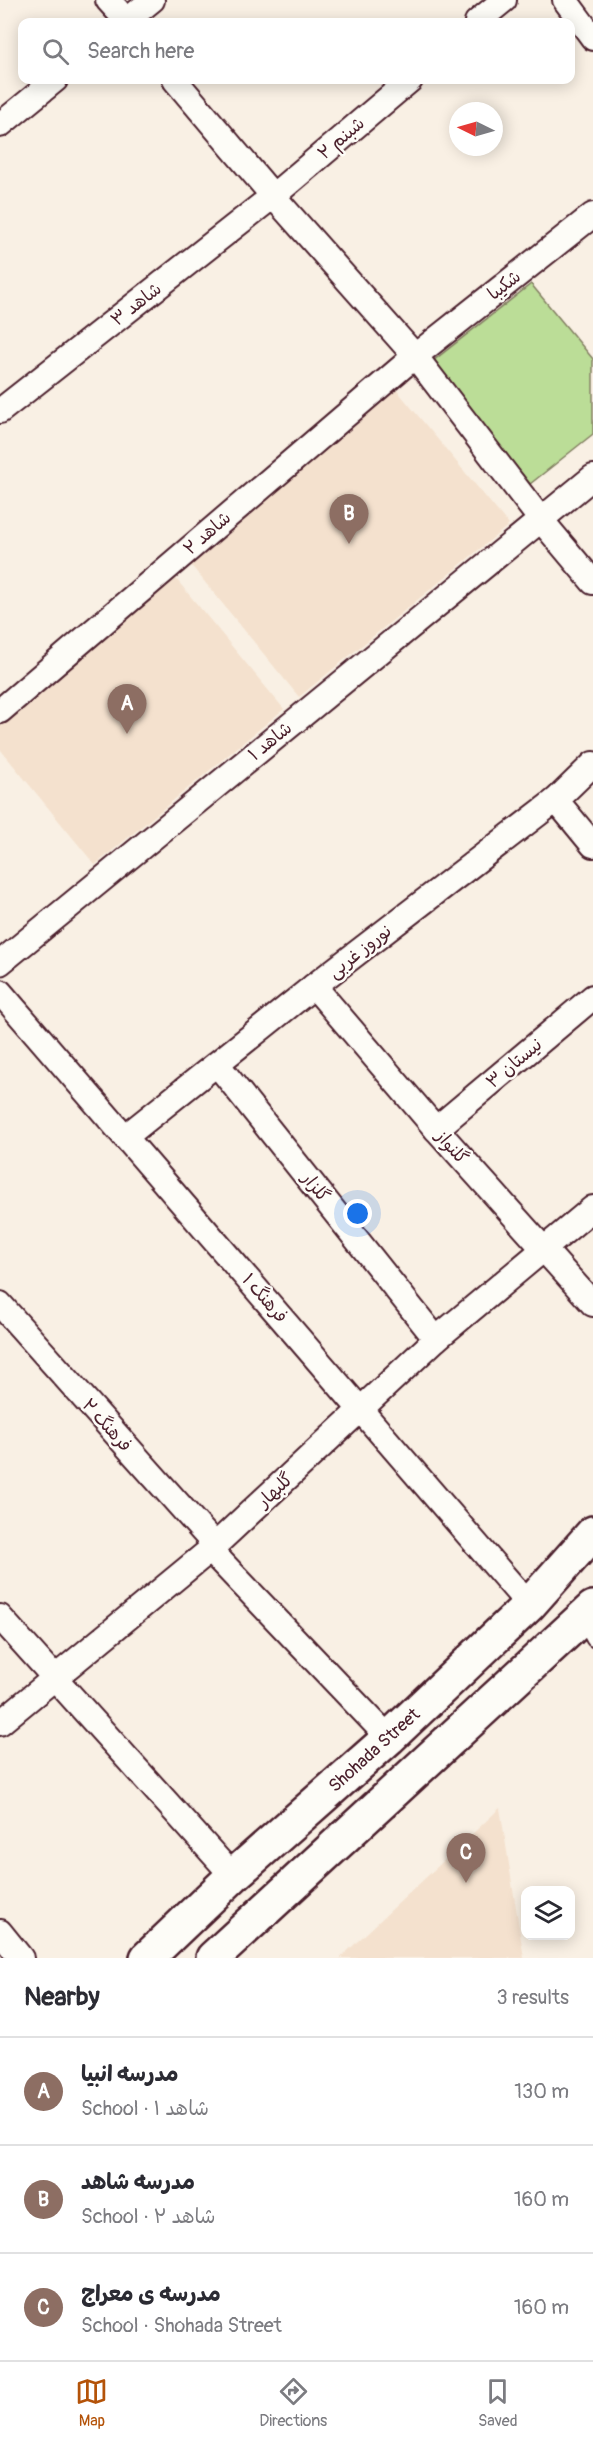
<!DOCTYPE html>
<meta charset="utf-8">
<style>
:root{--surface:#fff;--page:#f7f7f7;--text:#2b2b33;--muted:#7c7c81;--line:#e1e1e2;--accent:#b45309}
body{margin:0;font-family:Pangolin,"Playpen Sans Arabic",sans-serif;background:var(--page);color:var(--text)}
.controls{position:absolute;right:18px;bottom:18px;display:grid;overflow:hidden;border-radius:12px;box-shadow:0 3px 15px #0003}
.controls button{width:54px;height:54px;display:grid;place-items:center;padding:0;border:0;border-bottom:2px solid var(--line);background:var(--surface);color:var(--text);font:30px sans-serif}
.compass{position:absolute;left:449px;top:102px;width:54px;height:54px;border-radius:50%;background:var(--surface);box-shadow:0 3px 15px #0003;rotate:275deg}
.you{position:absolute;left:358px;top:1214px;width:21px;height:21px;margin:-15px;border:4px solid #fff;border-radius:50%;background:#1a73e8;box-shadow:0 0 0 9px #1a73e833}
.badge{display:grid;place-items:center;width:39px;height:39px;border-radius:50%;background:var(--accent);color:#fff;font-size:20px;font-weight:700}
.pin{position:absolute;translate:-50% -50px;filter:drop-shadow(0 2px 3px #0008)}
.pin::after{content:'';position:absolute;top:32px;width:21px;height:18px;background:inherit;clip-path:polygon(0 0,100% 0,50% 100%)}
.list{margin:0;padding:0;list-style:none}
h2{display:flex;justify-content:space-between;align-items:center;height:78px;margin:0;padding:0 24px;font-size:26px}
h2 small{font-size:20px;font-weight:400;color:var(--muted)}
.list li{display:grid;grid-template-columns:39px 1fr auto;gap:18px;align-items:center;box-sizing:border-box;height:108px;padding:0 24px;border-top:2px solid var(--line)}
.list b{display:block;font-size:22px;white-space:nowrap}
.list p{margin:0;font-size:20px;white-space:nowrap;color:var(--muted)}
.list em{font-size:20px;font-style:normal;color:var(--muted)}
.icon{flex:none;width:33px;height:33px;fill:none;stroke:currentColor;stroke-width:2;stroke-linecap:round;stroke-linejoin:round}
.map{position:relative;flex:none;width:593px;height:1958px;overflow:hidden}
.search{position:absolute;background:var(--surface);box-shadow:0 3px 15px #0003;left:18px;right:18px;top:18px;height:66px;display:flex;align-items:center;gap:15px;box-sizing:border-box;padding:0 21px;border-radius:12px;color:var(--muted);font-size:22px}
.sheet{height:402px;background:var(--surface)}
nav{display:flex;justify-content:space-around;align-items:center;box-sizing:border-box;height:84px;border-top:2px solid var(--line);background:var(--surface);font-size:16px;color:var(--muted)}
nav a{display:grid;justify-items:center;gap:3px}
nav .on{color:var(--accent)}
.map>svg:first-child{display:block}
.built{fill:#f4e1ce}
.green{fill:#bbdd97;stroke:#827e61;stroke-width:1.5}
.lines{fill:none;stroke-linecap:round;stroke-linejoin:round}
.service-casing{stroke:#4a1f2b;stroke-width:16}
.minor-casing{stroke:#4a1f2b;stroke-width:28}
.secondary-casing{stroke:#4a1f2b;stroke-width:38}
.service{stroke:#fdfcf7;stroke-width:12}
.minor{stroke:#fdfcf7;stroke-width:24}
.secondary{stroke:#fdfcf7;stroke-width:33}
.labels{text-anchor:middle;stroke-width:5;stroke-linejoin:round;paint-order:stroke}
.street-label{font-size:18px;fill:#4a1f2b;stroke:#fdfcf7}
</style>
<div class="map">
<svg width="593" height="1958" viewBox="0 0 593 1958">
<rect width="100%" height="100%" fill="#f9f0e4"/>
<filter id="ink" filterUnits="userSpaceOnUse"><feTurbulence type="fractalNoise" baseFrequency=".0167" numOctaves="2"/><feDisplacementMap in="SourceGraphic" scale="12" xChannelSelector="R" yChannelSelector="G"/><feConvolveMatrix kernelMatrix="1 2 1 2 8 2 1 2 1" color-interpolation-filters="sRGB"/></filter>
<g filter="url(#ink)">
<!-- built -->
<g class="built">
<path d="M 395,388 L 509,525 L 299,697 L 190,564 Z"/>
<path d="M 172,574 L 284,709 L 95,865 L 0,749 L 0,719 Z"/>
<path d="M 500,1808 L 524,1958 L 340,1958 Z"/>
</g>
<!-- green -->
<path class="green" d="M 531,284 L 593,359 L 593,434 L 530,484 L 433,361 Z"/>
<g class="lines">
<defs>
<path id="service" d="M 582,1620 L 593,1640"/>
<g id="minor">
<path d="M 108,0 L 128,22"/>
<path d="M 565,0 L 593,38"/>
<path d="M 125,22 L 152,0"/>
<path d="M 477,22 L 504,0"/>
<path d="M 175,80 L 273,196 L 415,356 L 541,520 L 593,582"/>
<path d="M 0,125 L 55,80"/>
<path d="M 0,411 L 273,196 L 410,80"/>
<path d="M 0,711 L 415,356 L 593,215"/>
<path d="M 556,800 L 593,845"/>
<path d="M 0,963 L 593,477"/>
<path d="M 314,986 L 436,1129 L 593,1304"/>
<path d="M 0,992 L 529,1605"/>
<path d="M 217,1064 L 436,1339"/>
<path d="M 436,1129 L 593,997"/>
<path d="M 125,1137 L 314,986 L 556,800 L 593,764"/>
<path d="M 0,1304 L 215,1545"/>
<path d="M 210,1550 L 389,1738"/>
<path d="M 0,1617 L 233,1876"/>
<path d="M 0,1723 L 210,1550 L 436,1339 L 593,1208"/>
<path d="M 0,1932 L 21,1958"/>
</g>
<g id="secondary">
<path d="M 147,1958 L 233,1876 L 389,1738 L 529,1605 L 593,1533"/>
<path d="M 213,1958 L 593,1608"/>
</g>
</defs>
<!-- service casing -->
<use href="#service" class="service-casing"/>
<!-- minor casing -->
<use href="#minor" class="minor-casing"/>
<!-- secondary casing -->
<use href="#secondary" class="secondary-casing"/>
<!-- service -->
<use href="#service" class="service"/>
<!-- minor -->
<use href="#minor" class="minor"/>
<!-- secondary -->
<use href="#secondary" class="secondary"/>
</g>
</g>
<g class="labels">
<!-- street labels -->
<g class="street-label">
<text transform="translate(341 138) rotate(-40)" y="6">شبنم ۲</text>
<text transform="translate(504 285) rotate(-38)" y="6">شکیبا</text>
<text transform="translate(136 304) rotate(-38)" y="6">شاهد ۳</text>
<text transform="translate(207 533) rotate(-41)" y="6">شاهد ۲</text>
<text transform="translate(270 741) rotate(-39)" y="6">شاهد ۱</text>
<text transform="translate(360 951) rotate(-38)" y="6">نوروز غربی</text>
<text transform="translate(514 1063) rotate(-40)" y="6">نیستان ۳</text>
<text transform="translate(452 1147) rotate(49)" y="6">گلنواز</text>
<text transform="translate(316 1187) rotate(51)" y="6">گلزار</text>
<text transform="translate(265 1298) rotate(49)" y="6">فرهنگ ۱</text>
<text transform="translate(107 1425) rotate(48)" y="6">فرهنگ ۲</text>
<text transform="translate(275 1490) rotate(-43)" y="6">گلبهار</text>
<text transform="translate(374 1750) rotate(-42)" y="6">Shohada Street</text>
</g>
</g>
</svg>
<div class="controls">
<button><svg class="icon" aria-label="layers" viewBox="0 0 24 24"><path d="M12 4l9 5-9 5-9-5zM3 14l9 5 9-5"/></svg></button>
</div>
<svg class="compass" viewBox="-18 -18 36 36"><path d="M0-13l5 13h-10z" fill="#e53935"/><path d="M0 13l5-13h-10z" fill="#7c7c81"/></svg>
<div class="you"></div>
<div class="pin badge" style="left:127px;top:734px;background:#8d6e63">A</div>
<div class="pin badge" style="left:349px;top:544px;background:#8d6e63">B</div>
<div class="pin badge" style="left:466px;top:1883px;background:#8d6e63">C</div>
<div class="search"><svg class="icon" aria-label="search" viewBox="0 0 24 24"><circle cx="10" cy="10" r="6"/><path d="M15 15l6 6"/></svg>Search here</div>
</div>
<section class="sheet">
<h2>Nearby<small>3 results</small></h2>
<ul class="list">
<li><span class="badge" style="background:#8d6e63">A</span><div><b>مدرسه انبیا</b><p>School · شاهد ۱</p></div><em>130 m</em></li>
<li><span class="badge" style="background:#8d6e63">B</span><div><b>مدرسه شاهد</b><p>School · شاهد ۲</p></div><em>160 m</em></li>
<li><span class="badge" style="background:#8d6e63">C</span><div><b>مدرسه ی معراج</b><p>School · Shohada Street</p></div><em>160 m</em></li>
</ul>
</section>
<nav>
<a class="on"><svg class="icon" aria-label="map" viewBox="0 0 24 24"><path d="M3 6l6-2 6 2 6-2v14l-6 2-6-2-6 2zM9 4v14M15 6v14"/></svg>Map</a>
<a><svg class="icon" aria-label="directions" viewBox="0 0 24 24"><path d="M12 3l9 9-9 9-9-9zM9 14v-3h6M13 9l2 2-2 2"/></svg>Directions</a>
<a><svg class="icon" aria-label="saved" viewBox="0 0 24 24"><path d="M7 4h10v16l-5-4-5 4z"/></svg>Saved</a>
</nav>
